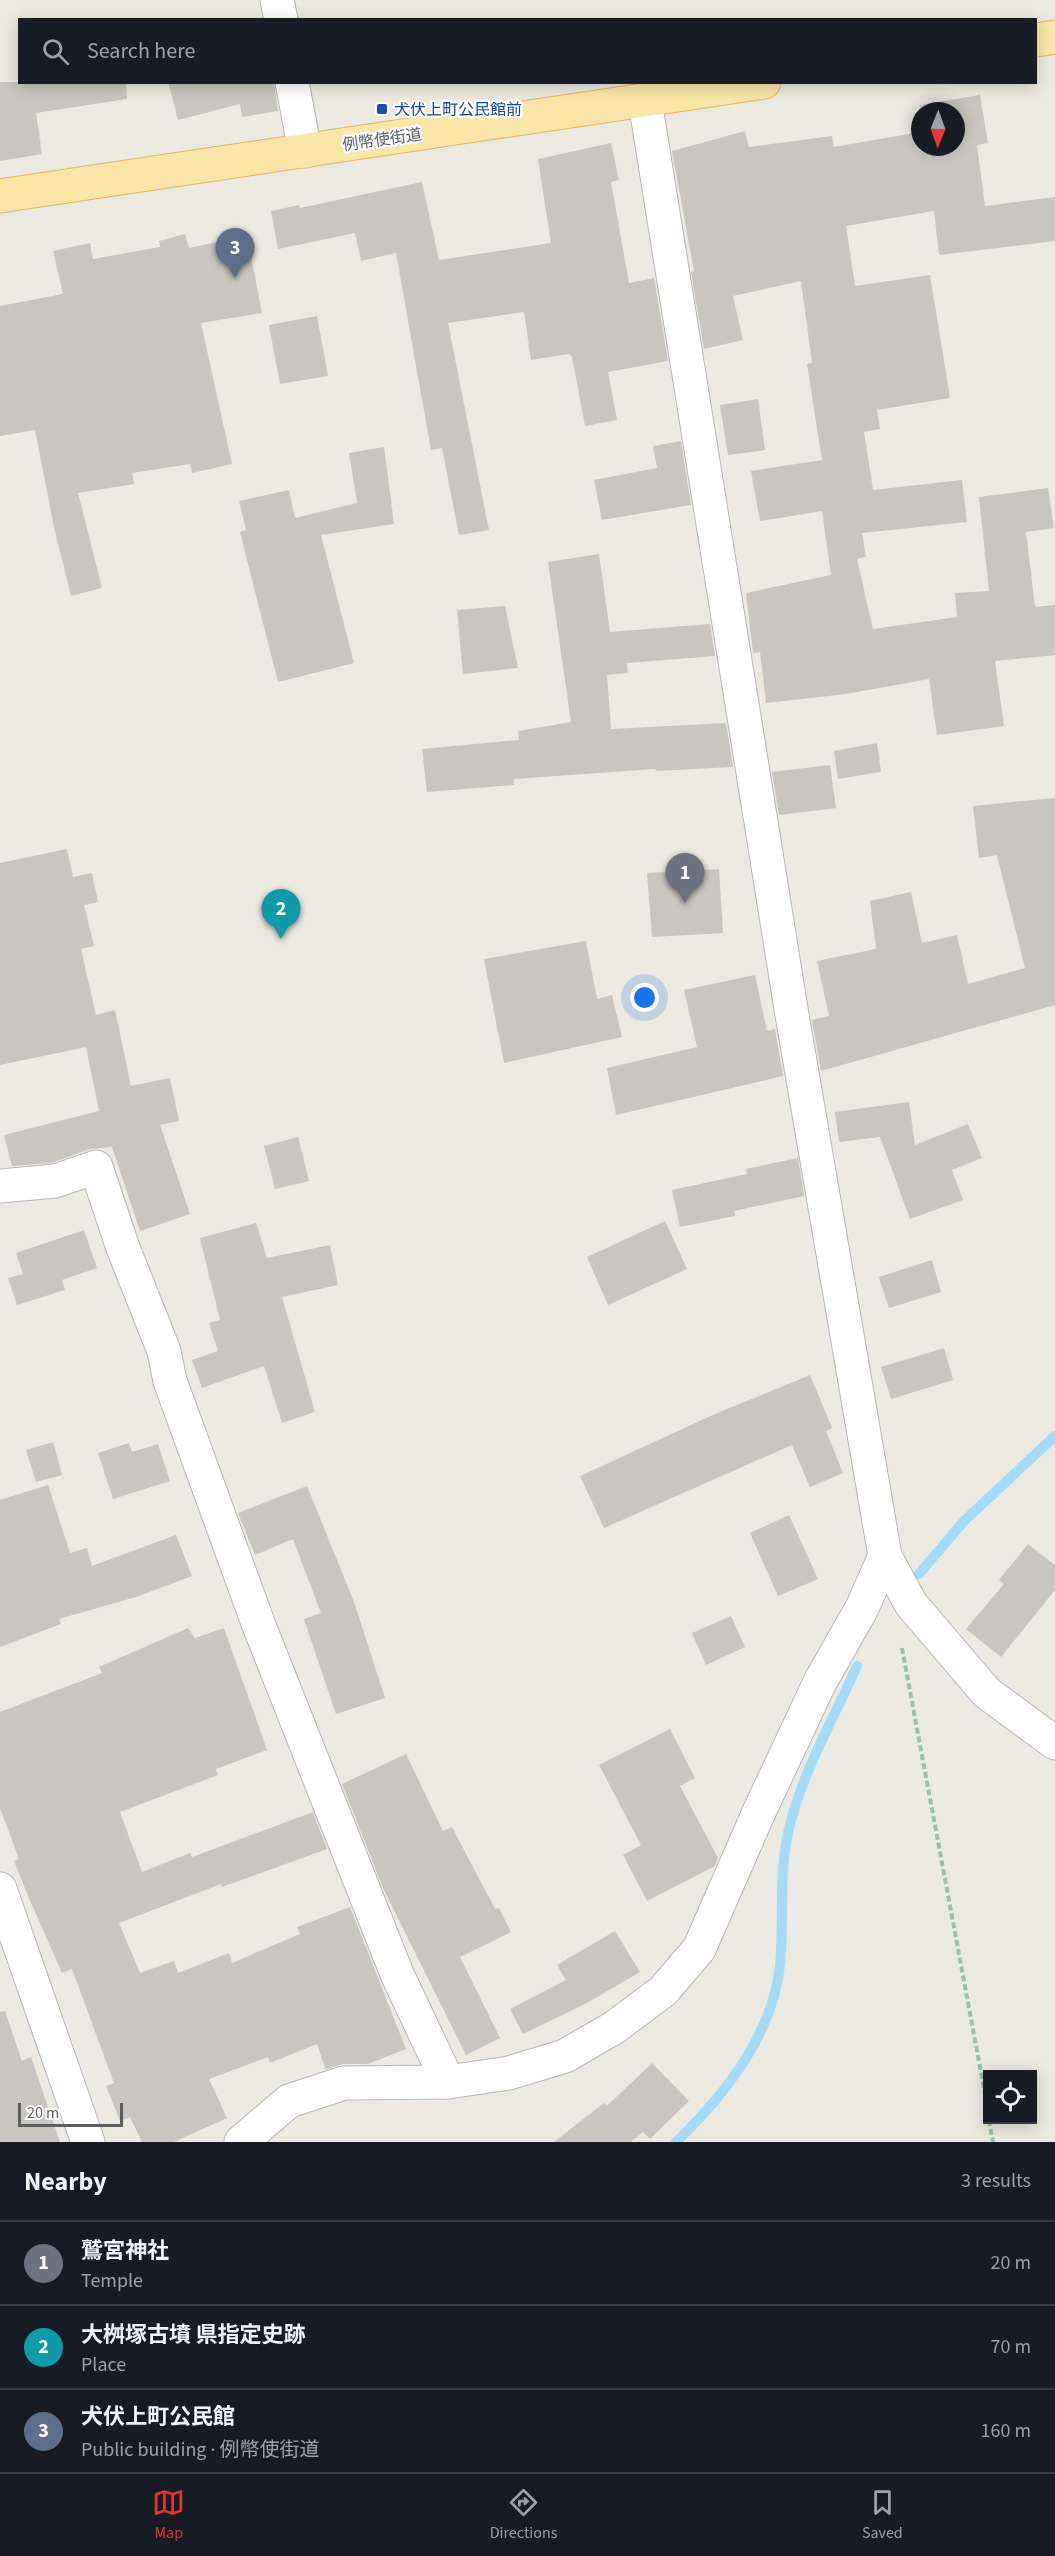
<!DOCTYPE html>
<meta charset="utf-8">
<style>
:root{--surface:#171b24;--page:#242831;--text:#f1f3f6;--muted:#9ea1a6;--line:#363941;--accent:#de3635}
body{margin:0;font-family:"Source Sans 3","Noto Sans JP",sans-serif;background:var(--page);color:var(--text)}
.controls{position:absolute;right:18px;bottom:18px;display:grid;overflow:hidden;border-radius:0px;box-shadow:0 3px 15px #0003}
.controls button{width:54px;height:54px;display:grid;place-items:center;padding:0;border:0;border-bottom:2px solid var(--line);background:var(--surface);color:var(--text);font:30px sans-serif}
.compass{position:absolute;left:911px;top:102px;width:54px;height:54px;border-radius:50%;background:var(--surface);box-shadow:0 3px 15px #0003;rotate:181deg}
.scale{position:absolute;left:18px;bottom:15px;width:105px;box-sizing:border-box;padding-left:6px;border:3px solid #5a5e61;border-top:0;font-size:16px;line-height:21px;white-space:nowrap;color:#5a5e61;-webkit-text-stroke:4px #fff;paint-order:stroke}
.you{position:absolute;left:645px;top:998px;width:21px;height:21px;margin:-15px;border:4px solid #fff;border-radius:50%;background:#1a73e8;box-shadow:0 0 0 9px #1a73e833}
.badge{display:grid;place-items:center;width:39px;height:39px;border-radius:50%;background:var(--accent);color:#fff;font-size:20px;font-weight:700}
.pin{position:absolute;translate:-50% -50px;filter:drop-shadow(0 2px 3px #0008)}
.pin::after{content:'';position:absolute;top:32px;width:21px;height:18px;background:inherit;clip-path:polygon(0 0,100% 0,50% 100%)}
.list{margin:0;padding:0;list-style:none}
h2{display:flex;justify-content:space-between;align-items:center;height:78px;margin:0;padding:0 24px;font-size:26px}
h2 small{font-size:20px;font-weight:400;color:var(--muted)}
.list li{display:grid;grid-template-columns:39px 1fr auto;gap:18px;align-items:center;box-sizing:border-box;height:84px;padding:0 24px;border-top:2px solid var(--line)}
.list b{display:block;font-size:22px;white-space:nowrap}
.list p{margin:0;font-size:20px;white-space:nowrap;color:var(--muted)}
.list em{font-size:20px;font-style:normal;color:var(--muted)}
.icon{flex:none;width:33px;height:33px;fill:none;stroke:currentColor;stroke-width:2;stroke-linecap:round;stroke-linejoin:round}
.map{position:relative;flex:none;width:1055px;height:2142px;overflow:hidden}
.search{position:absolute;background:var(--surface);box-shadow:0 3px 15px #0003;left:18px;right:18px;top:18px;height:66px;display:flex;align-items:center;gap:15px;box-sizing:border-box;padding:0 21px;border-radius:0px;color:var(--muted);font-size:22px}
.sheet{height:330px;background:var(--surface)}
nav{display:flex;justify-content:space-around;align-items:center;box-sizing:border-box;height:84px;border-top:2px solid var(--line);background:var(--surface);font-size:16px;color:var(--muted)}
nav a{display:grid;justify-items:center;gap:3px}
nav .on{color:var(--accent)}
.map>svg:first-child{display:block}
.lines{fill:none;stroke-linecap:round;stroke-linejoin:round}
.stream{stroke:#a4dbf9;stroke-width:10}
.building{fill:#c9c5c0}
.minor-casing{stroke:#b4b7bb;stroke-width:35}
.major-casing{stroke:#e8b75e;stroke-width:35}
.path{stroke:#99c3a2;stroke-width:4;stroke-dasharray:6 3;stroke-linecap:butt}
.minor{stroke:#fff;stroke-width:33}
.major{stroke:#fae6a8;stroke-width:33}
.transit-dot{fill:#1a4fb4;stroke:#fff;stroke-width:2}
.labels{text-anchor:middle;stroke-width:4.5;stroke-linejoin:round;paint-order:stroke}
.transit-label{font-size:16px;fill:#164399;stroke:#fff;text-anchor:start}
.street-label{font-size:16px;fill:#5a5e61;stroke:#fff}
</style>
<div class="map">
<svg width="1055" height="2142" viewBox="0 0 1055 2142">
<rect width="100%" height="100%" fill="#ece9e1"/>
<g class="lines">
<!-- stream -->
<g class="stream">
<path d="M 919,1574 L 964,1521 L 1055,1436"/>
<path d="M 676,2142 C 724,2096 773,2034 780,1965 C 784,1923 779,1880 787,1838 C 799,1778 832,1722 857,1666"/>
</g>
</g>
<!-- building -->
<g class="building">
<path d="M 0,82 L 126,82 L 127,99 L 36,113 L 42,154 L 0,161 Z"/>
<path d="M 168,82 L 274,82 L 278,111 L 242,117 L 240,104 L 178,120 Z"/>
<path d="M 980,95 L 988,143 L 977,145 L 985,206 L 1055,197 L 1055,241 L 939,255 L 934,211 L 846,226 L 855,286 L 930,275 L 950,398 L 877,410 L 880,429 L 864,432 L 873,490 L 962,480 L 967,522 L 862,533 L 866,557 L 857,559 L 873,629 L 957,617 L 955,593 L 989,591 L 979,497 L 1048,488 L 1054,528 L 1026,532 L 1035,607 L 1055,605 L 1055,655 L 995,661 L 1004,726 L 937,735 L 929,679 L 846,694 L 766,703 L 760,652 L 753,653 L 746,593 L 831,575 L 822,511 L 760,521 L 751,471 L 822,460 L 807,364 L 812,363 L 801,281 L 733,296 L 743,340 L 704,349 L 691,272 L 694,271 L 672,151 L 745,131 L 749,147 L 832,136 L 834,147 L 920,132 L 920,147 L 956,147 L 956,111 L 921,111 L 920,105 Z"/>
<path d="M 611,143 L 619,180 L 611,182 L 629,283 L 654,278 L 668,361 L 608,372 L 617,420 L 585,426 L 572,357 L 569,354 L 531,360 L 524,312 L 448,323 L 489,530 L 459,535 L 442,448 L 431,450 L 396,253 L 361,261 L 355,233 L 278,249 L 271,211 L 299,205 L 300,208 L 422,182 L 439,260 L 551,243 L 538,159 Z"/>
<path d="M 185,234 L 189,248 L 247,236 L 262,313 L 201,323 L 232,464 L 192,473 L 190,464 L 132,473 L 134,484 L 78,493 L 102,588 L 71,596 L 54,527 L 35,430 L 0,436 L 0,306 L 63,294 L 53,251 L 90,243 L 93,259 L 160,247 L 159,241 Z"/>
<path d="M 317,316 L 328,376 L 280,384 L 269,325 Z"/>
<path d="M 758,399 L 765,450 L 728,455 L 720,405 Z"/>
<path d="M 681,441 L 691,505 L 602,520 L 594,480 L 657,468 L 653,446 Z"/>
<path d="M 384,447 L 394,524 L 321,535 L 354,663 L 278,682 L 240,532 L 246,530 L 239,501 L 289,490 L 295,518 L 357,503 L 349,453 Z"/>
<path d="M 599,554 L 610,632 L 710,624 L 715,656 L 627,663 L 628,673 L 607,675 L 611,729 L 726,723 L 733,767 L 656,771 L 655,769 L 514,779 L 514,785 L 427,792 L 422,749 L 519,740 L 518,731 L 571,722 L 548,562 Z"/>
<path d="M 505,606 L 518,668 L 463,674 L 457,610 Z"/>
<path d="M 877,743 L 881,772 L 838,779 L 834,751 Z"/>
<path d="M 830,765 L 836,808 L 779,815 L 772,772 Z"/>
<path d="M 1055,798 L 1055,1005 L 821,1071 L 812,1020 L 829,1016 L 817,961 L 876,949 L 870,901 L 911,892 L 922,943 L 957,935 L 968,984 L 1025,968 L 997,855 L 979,858 L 973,806 Z"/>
<path d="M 67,849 L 73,877 L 92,873 L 98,902 L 84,905 L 94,946 L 81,949 L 96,1015 L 115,1010 L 131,1086 L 170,1078 L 179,1121 L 160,1125 L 190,1214 L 140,1231 L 112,1147 L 90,1149 L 51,1163 L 12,1166 L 4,1135 L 99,1111 L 86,1047 L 0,1065 L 0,863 Z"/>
<path d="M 719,869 L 723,933 L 652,937 L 647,873 Z"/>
<path d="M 586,941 L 597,999 L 612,995 L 622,1037 L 504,1063 L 484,959 Z"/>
<path d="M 755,975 L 767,1031 L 775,1029 L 783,1076 L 616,1115 L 607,1068 L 697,1047 L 684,990 Z"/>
<path d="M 909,1102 L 915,1145 L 968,1124 L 982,1158 L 952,1170 L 963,1200 L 910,1219 L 880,1137 L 839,1142 L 835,1112 Z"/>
<path d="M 298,1137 L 309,1181 L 275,1189 L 264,1146 Z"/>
<path d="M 798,1158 L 804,1196 L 734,1211 L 735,1216 L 680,1227 L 672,1190 L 747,1174 L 746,1169 Z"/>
<path d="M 665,1221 L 687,1269 L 608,1305 L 587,1257 Z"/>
<path d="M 256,1223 L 267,1258 L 330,1245 L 338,1285 L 282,1297 L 315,1412 L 282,1423 L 264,1366 L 202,1388 L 192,1360 L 218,1351 L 209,1323 L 220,1320 L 200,1238 Z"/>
<path d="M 84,1230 L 97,1268 L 62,1280 L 65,1290 L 17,1305 L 8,1278 L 23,1274 L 16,1253 Z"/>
<path d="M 932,1260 L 941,1292 L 889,1308 L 879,1277 Z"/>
<path d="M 944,1348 L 953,1380 L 891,1399 L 881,1367 Z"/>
<path d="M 810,1375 L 832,1428 L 826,1431 L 843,1473 L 810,1487 L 792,1445 L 604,1528 L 580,1476 L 715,1414 Z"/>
<path d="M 53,1442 L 62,1475 L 36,1482 L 26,1450 Z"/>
<path d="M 129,1443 L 132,1452 L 158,1444 L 170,1481 L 113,1499 L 98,1453 Z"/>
<path d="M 48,1485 L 70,1553 L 87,1548 L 92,1566 L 176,1535 L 192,1576 L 136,1597 L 59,1619 L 61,1624 L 0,1647 L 0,1500 Z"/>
<path d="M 307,1486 L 354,1602 L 385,1698 L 336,1714 L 304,1619 L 321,1613 L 293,1539 L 255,1555 L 238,1513 Z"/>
<path d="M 789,1515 L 818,1579 L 778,1596 L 750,1533 Z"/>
<path d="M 1028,1544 L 1055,1565 L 1055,1590 L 1001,1657 L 966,1629 L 1004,1584 L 999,1580 Z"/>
<path d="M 731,1616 L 745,1647 L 706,1665 L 692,1633 Z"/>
<path d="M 188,1628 L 195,1638 L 224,1628 L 267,1750 L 216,1769 L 218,1775 L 120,1812 L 142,1872 L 190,1853 L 192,1857 L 313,1812 L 327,1849 L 222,1887 L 221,1884 L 119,1923 L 140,1973 L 174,1961 L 178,1973 L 229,1953 L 232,1963 L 300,1934 L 297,1927 L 350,1907 L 406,2049 L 368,2064 L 343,2064 L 327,2069 L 325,2068 L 317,2044 L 270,2063 L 268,2057 L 209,2079 L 227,2118 L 174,2142 L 142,2142 L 130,2117 L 120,2121 L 106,2086 L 114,2083 L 72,1969 L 62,1973 L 28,1896 L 14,1861 L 19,1859 L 0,1808 L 0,1712 L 102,1673 L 99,1667 Z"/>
<path d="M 670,1729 L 695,1778 L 680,1786 L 718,1858 L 715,1866 L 647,1901 L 623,1855 L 641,1845 L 599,1765 Z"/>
<path d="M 406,1754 L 443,1831 L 452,1827 L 495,1909 L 499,1908 L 511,1932 L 460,1957 L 500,2038 L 466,2055 L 383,1888 L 342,1784 Z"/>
<path d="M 615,1931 L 640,1972 L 585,2004 L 523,2034 L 510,2009 L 566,1980 L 557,1965 Z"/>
<path d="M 5,2011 L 22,2061 L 31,2057 L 60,2142 L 0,2142 L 0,2012 Z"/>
<path d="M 652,2063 L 689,2101 L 650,2139 L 643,2132 L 631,2142 L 554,2142 L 604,2103 L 607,2106 Z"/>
</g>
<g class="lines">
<defs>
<g id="minor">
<path d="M 277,0 L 281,20"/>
<path d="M 292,82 L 305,151"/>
<path d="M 645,101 L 792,1015 L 885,1556 L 911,1604 L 987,1693 L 1055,1743"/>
<path d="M 0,1186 L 55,1181 L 96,1167 L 123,1248 L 164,1351 L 170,1381 L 258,1623 L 397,1974 L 448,2082"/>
<path d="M 0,1889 L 88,2142"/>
<path d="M 241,2142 L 289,2101 L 344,2083 L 448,2082 L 509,2073 L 565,2056 L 615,2027 L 663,1991 L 699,1949 L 759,1812 L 820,1682 L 862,1608 L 885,1556"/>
</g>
<g id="major">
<path d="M 1036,40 L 1055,37"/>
<path d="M 0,196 L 764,82"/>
</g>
</defs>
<!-- minor casing -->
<use href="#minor" class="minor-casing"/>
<!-- major casing -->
<use href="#major" class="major-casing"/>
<!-- path -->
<g class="path">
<path d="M 902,1648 L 988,2110"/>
<path d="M 989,2120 L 993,2142"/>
</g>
<!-- minor -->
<use href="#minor" class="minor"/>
<!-- major -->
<use href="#major" class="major"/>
</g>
<!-- markers -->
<rect class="transit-dot" x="376" y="103" width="12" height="12" rx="3"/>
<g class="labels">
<!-- transit labels -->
<g class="transit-label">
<text x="394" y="115">犬伏上町公民館前</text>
</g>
<!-- street labels -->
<g class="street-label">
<text transform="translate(382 139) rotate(-8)" y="6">例幣使街道</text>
</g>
</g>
</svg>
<div class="controls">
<button><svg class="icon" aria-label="locate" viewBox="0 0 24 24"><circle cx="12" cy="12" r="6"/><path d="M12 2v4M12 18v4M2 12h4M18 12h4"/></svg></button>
</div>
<svg class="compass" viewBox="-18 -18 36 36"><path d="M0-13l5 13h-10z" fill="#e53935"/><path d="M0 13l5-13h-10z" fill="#9ea1a6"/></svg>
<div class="scale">20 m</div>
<div class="you"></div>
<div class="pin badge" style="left:685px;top:903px;background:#6b7280">1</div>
<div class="pin badge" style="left:281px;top:939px;background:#0f9aa8">2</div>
<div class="pin badge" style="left:235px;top:278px;background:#5c6f8a">3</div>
<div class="search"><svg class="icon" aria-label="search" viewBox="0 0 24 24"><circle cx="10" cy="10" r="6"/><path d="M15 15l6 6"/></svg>Search here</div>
</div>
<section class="sheet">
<h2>Nearby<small>3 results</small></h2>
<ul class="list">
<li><span class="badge" style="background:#6b7280">1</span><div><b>鷲宮神社</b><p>Temple</p></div><em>20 m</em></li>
<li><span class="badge" style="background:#0f9aa8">2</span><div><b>大桝塚古墳 県指定史跡</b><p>Place</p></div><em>70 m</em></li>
<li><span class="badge" style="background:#5c6f8a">3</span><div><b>犬伏上町公民館</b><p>Public building · 例幣使街道</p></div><em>160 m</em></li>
</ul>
</section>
<nav>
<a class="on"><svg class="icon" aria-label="map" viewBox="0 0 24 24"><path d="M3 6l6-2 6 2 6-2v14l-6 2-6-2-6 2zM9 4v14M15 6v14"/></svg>Map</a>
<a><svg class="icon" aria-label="directions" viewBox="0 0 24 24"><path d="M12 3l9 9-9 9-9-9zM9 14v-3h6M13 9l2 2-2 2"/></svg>Directions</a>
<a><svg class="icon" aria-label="saved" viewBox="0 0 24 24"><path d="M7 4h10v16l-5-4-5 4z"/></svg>Saved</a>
</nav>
